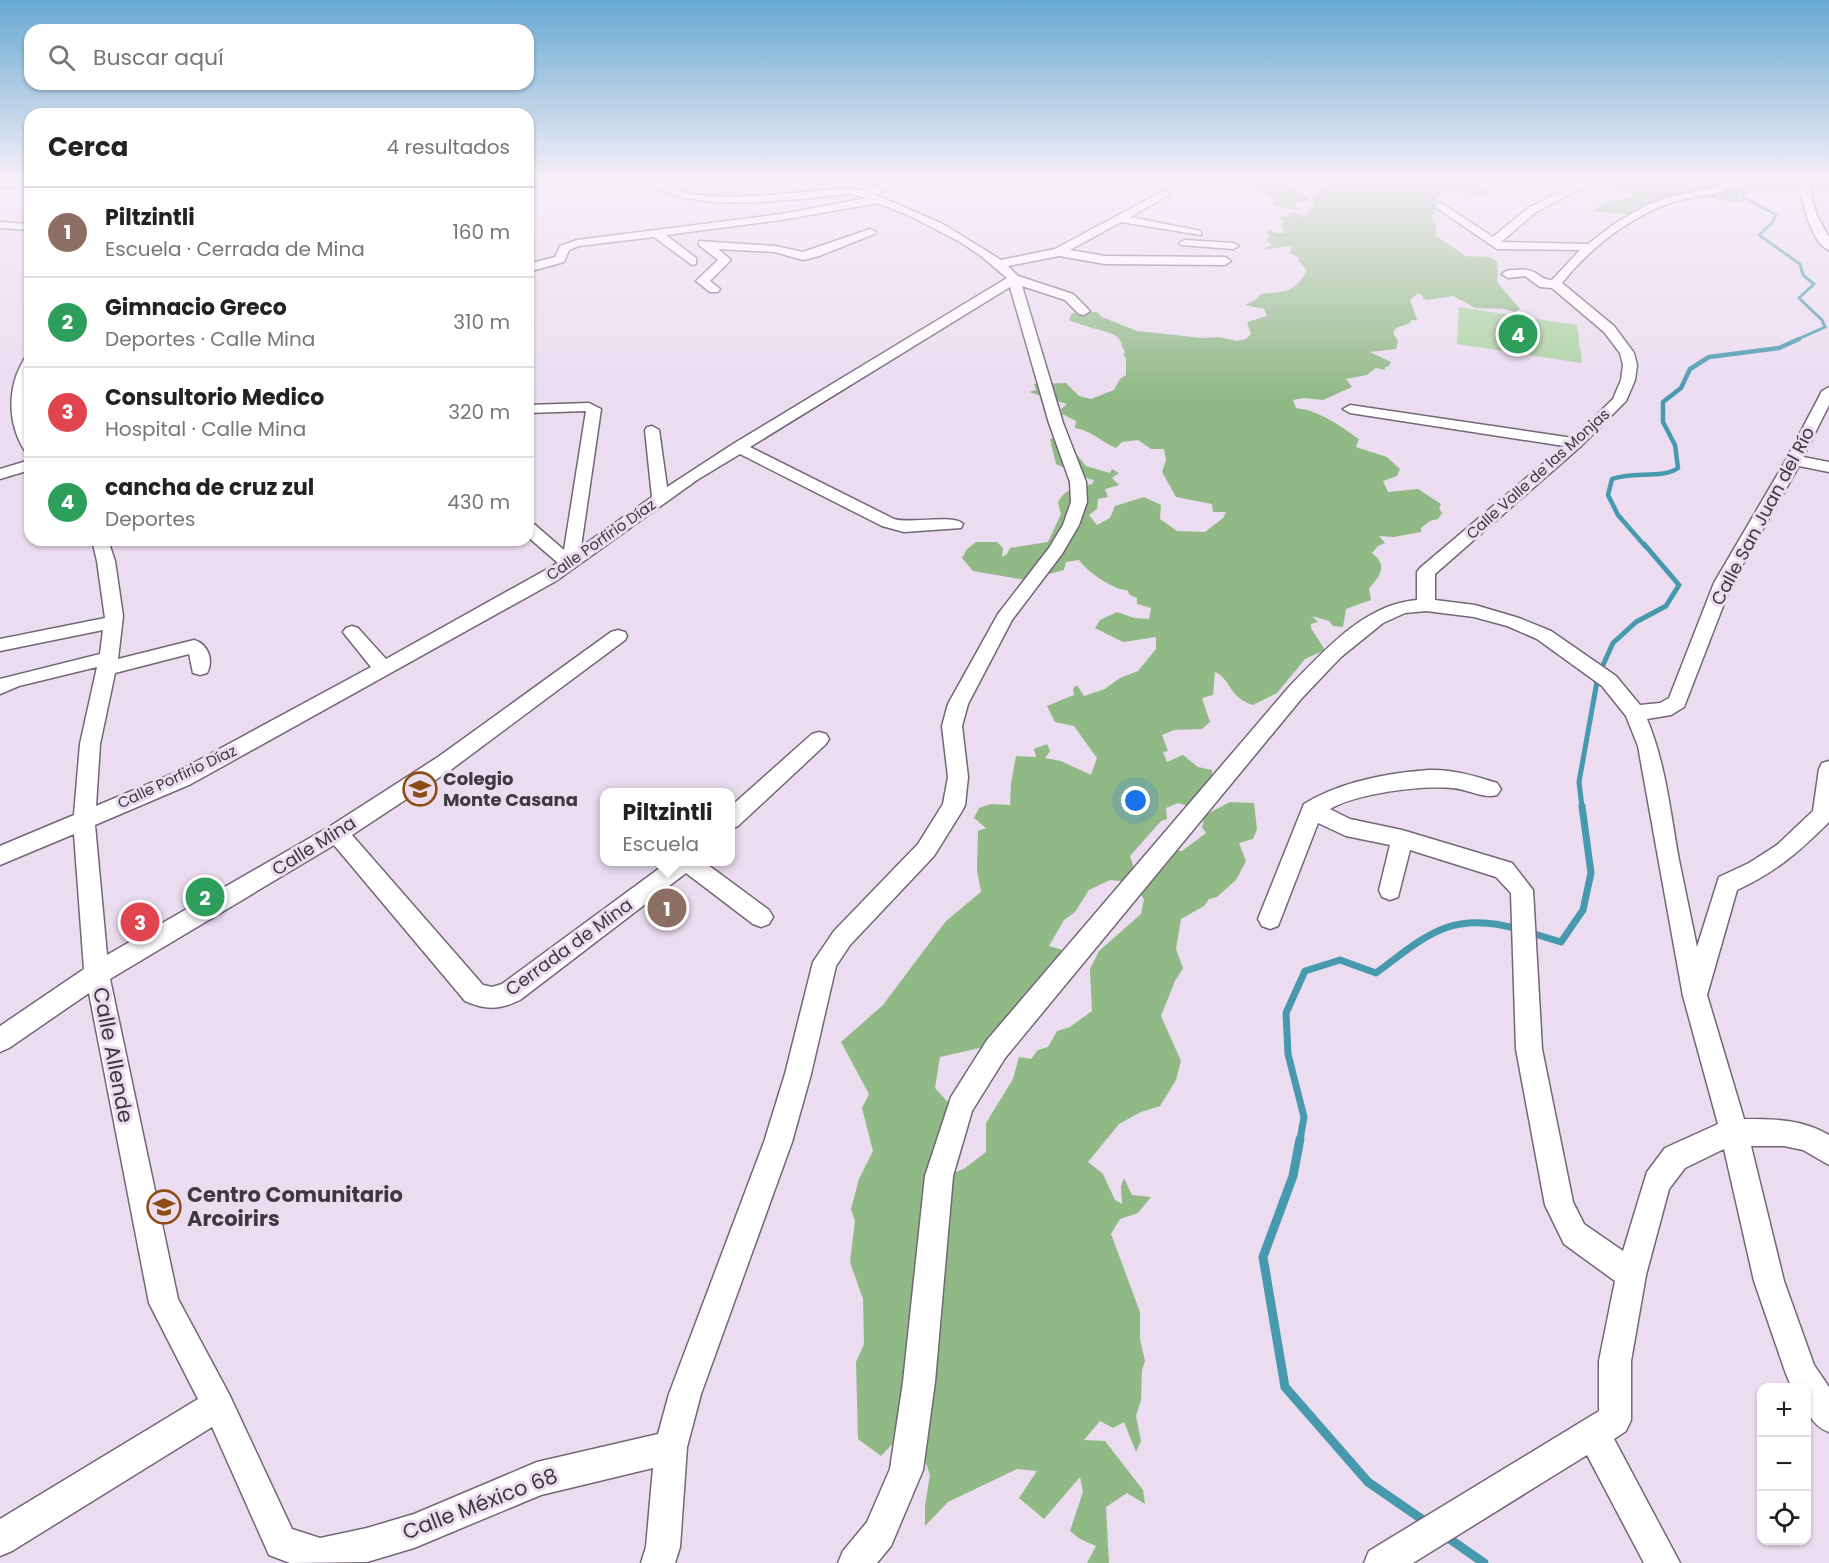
<!DOCTYPE html>
<html lang="es">
<meta charset="utf-8">
<style>
:root{--surface:#fff;--page:#f6f6f6;--text:#222;--muted:#767676;--line:#e0e0e0;--accent:#0f766e}
body{margin:0;font-family:Poppins,sans-serif;background:var(--page);color:var(--text)}
.controls{position:absolute;right:18px;bottom:18px;display:grid;overflow:hidden;border-radius:12px;box-shadow:0 2px 4px #0004}
.controls button{width:54px;height:54px;display:grid;place-items:center;padding:0;border:0;border-bottom:2px solid var(--line);background:var(--surface);color:var(--text);font:30px sans-serif}
.you{position:absolute;left:1136px;top:801px;width:21px;height:21px;margin:-15px;border:4px solid #fff;border-radius:50%;background:#1a73e8;box-shadow:0 0 0 9px #1a73e833}
.badge{display:grid;place-items:center;width:39px;height:39px;border-radius:50%;background:var(--accent);color:#fff;font-size:20px;font-weight:700}
.pin{position:absolute;translate:-50% -50%;border:3px solid #fff;box-shadow:0 2px 6px #0006}
.popup{position:absolute;left:600px;top:788px;width:135px;height:78px;box-sizing:border-box;display:grid;place-content:center;border-radius:12px;background:var(--surface);filter:drop-shadow(0 2px 4px #0005);font-size:20px;white-space:nowrap;color:var(--muted)}
.popup b{font-size:22px;color:var(--text)}
.popup::after{content:'';position:absolute;left:50%;top:100%;margin-left:-12px;border:12px solid transparent;border-top-color:var(--surface)}
.list{margin:0;padding:0;list-style:none}
h2{display:flex;justify-content:space-between;align-items:center;height:78px;margin:0;padding:0 24px;font-size:26px}
h2 small{font-size:20px;font-weight:400;color:var(--muted)}
.list li{display:grid;grid-template-columns:39px 1fr auto;gap:18px;align-items:center;box-sizing:border-box;height:90px;padding:0 24px;border-top:2px solid var(--line)}
.list b{display:block;font-size:22px;white-space:nowrap}
.list p{margin:0;font-size:20px;white-space:nowrap;color:var(--muted)}
.list em{font-size:20px;font-style:normal;color:var(--muted)}
.icon{flex:none;width:33px;height:33px;fill:none;stroke:currentColor;stroke-width:2;stroke-linecap:round;stroke-linejoin:round}
.map{position:relative;flex:none;width:1829px;height:1563px;overflow:hidden}
.search{position:absolute;background:var(--surface);box-shadow:0 2px 4px #0004;left:24px;top:24px;width:510px;height:66px;display:flex;align-items:center;gap:15px;box-sizing:border-box;padding:0 21px;border-radius:18px;color:var(--muted);font-size:22px}
.panel{position:absolute;background:var(--surface);box-shadow:0 2px 4px #0004;left:24px;top:108px;width:510px;height:438px;border-radius:18px}
.map>svg:first-child{display:block}
.green{fill:#aad3a0}
.forest{fill:#90b986}
.lines{fill:none;stroke-linecap:round;stroke-linejoin:round}
.stream-far4{stroke:#4799ae;stroke-width:3}
.stream-far3{stroke:#4799ae;stroke-width:4.5}
.stream-far2{stroke:#4799ae;stroke-width:5}
.stream-far1{stroke:#4799ae;stroke-width:7}
.stream{stroke:#4799ae;stroke-width:9}
.minor-casing{stroke:#736677;stroke-width:3}
.minor{fill:#fff;fill-rule:evenodd}
.labels{text-anchor:middle;stroke-width:6;stroke-linejoin:round;paint-order:stroke}
.far-street-label{font-size:15px;fill:#3e3840;stroke:#ebdcf0}
.street-label{font-size:18px;fill:#3e3840;stroke:#ebdcf0}
.poi-label{font-size:18px;font-weight:bold;fill:#3e3840;stroke:#ebdcf0;text-anchor:start}
.near-street-label{font-size:21px;fill:#3e3840;stroke:#ebdcf0}
.near-poi-label{font-size:21px;font-weight:bold;fill:#3e3840;stroke:#ebdcf0;text-anchor:start}
</style>
<div class="map">
<svg width="1829" height="1563" viewBox="0 0 1829 1563">
<rect width="100%" height="100%" fill="#ebdcf0"/>
<!-- green -->
<path class="green" d="M 1459,307 L 1577,325 L 1582,363 L 1457,344 Z"/>
<!-- forest -->
<g class="forest">
<path d="M 1239,178 L 1295,179 L 1289,188 L 1301,193 L 1311,201 L 1298,202 L 1294,205 L 1300,209 C 1292,211 1282,205 1273,206 L 1275,203 L 1270,195 Z"/>
<path d="M 1323,178 L 1484,178 L 1479,183 L 1480,188 L 1491,193 L 1481,198 L 1462,191 L 1448,190 L 1436,197 L 1437,200 L 1433,203 L 1436,206 L 1432,219 L 1437,227 L 1435,235 L 1466,256 L 1490,257 L 1498,262 L 1497,282 L 1520,309 L 1516,312 L 1504,309 L 1476,308 L 1453,296 L 1427,300 L 1423,299 L 1423,296 L 1418,293 L 1410,300 L 1417,320 L 1411,320 L 1410,323 L 1396,328 L 1393,333 L 1398,341 L 1396,349 L 1370,352 L 1391,362 L 1389,366 L 1385,367 L 1385,370 L 1376,368 L 1367,375 L 1346,379 L 1352,387 L 1323,400 L 1304,398 L 1293,400 L 1296,408 C 1320,411 1339,425 1359,439 L 1356,447 L 1387,457 L 1400,469 L 1397,476 L 1383,481 L 1388,492 L 1418,489 L 1441,504 L 1439,508 L 1442,513 L 1438,519 L 1430,521 L 1421,528 L 1421,532 L 1394,537 L 1379,536 L 1385,543 L 1378,546 L 1372,553 C 1389,566 1379,576 1369,589 L 1371,600 L 1346,609 L 1343,627 L 1333,626 L 1329,621 L 1312,616 L 1318,622 L 1311,624 L 1311,628 L 1325,650 L 1305,659 L 1277,693 L 1253,705 C 1228,697 1232,680 1215,672 L 1213,695 L 1202,698 L 1210,722 L 1202,729 L 1174,730 L 1162,735 L 1168,751 L 1163,752 L 1167,762 L 1183,755 L 1198,767 L 1212,770 L 1213,799 L 1197,794 L 1188,806 L 1178,803 L 1166,808 L 1167,819 L 1161,821 L 1130,856 L 1136,874 L 1130,882 L 1110,880 L 1089,890 L 1075,912 L 1064,920 L 1049,946 L 1066,951 L 1019,1039 L 940,1057 L 935,1088 L 953,1108 L 945,1177 L 965,1168 L 986,1152 L 986,1123 L 1013,1079 L 1019,1057 L 1031,1059 L 1038,1050 L 1048,1047 L 1057,1031 L 1070,1027 L 1092,1011 L 1090,969 L 1099,951 L 1141,914 L 1144,899 L 1139,893 L 1139,882 L 1166,866 L 1172,857 L 1162,854 L 1159,848 L 1182,851 L 1206,833 L 1202,827 L 1205,815 L 1230,802 L 1254,803 L 1257,829 L 1253,839 L 1239,843 L 1246,861 L 1236,880 L 1217,897 L 1209,899 L 1204,906 L 1181,919 L 1176,949 L 1183,968 L 1175,981 L 1161,1016 L 1181,1061 L 1176,1080 L 1160,1106 L 1141,1112 L 1119,1124 L 1088,1162 L 1103,1174 L 1115,1200 L 1122,1204 L 1121,1186 L 1124,1178 L 1132,1195 L 1151,1197 L 1138,1213 L 1120,1219 L 1111,1234 L 1140,1312 L 1140,1339 L 1145,1361 L 1142,1370 L 1141,1400 L 1136,1416 L 1141,1441 L 1136,1452 L 1124,1422 L 1113,1428 L 1100,1421 L 1084,1440 L 1105,1441 L 1143,1490 L 1145,1504 L 1127,1493 L 1106,1507 L 1109,1563 L 1087,1563 L 1096,1546 L 1080,1539 L 1070,1531 L 1083,1492 L 1080,1477 L 1044,1519 L 1019,1498 L 1037,1471 L 1017,1469 L 948,1502 L 925,1526 L 925,1505 L 930,1475 L 912,1423 L 881,1456 L 858,1439 L 856,1362 L 864,1344 L 863,1299 L 850,1262 L 855,1221 L 851,1209 L 859,1179 L 873,1151 L 862,1108 L 869,1094 L 841,1042 L 883,1005 L 946,921 L 981,892 L 977,870 L 978,831 L 986,828 L 974,818 L 979,808 L 991,804 L 1010,805 L 1011,784 L 1016,756 L 1036,757 L 1034,749 L 1047,744 L 1050,751 L 1045,758 L 1061,761 L 1091,775 L 1097,758 L 1074,726 L 1055,722 L 1047,706 L 1074,695 L 1073,689 L 1077,685 L 1084,696 L 1105,689 L 1120,678 L 1138,671 L 1156,649 L 1156,637 L 1123,642 L 1095,628 L 1100,620 L 1117,612 L 1134,618 L 1149,619 L 1151,608 L 1137,604 L 1137,598 L 1130,595 L 1127,590 C 1115,591 1086,571 1079,560 L 1066,562 L 1064,570 L 1026,580 L 973,571 L 962,558 L 967,549 L 976,542 L 997,542 L 1003,548 L 1002,557 L 1007,554 L 1010,548 L 1048,542 L 1061,514 L 1058,503 C 1064,488 1078,487 1092,484 L 1094,480 C 1080,477 1070,470 1056,464 L 1050,439 L 1057,437 L 1068,444 L 1086,466 L 1110,473 L 1112,469 L 1119,473 L 1112,478 L 1119,485 L 1105,489 L 1108,497 L 1098,499 L 1097,509 L 1089,515 L 1097,525 L 1110,518 L 1115,506 L 1144,497 L 1161,505 L 1160,519 L 1177,531 L 1205,532 L 1223,518 L 1226,512 L 1213,512 L 1212,504 L 1176,497 L 1162,472 L 1166,460 L 1164,449 L 1151,449 L 1138,440 L 1122,442 L 1116,448 C 1101,442 1091,430 1075,428 L 1076,421 L 1062,414 L 1061,409 L 1067,404 L 1029,392 L 1036,390 L 1034,384 L 1066,383 L 1079,396 L 1091,399 L 1114,390 L 1120,379 L 1126,375 L 1126,358 L 1123,355 L 1125,352 C 1121,346 1122,340 1116,336 C 1109,331 1081,326 1069,320 L 1072,313 L 1097,312 L 1102,317 L 1137,331 L 1202,338 L 1219,337 L 1237,341 L 1246,339 L 1251,334 L 1247,322 L 1267,316 L 1264,309 L 1245,305 L 1255,300 L 1261,294 C 1286,291 1293,294 1307,271 L 1298,260 L 1300,258 L 1289,253 L 1292,248 L 1289,246 L 1262,250 L 1272,245 L 1266,240 L 1270,236 L 1267,234 L 1269,230 L 1277,233 L 1286,233 L 1280,225 L 1285,222 L 1278,218 L 1296,212 L 1304,217 L 1309,212 L 1307,207 L 1315,208 L 1311,204 L 1315,200 L 1311,197 L 1329,186 Z"/>
<path d="M 1608,178 L 1829,178 L 1829,191 L 1808,187 L 1740,193 L 1738,196 L 1747,203 C 1732,203 1716,199 1702,197 L 1704,193 L 1688,191 L 1686,195 C 1669,202 1651,201 1633,209 L 1634,211 L 1644,211 L 1636,215 L 1592,211 L 1604,203 L 1633,197 L 1632,191 L 1617,189 L 1614,180 Z"/>
</g>
<g class="lines">
<!-- stream-far4 -->
<path class="stream-far4" d="M 1747,178 L 1742,196 L 1776,215 L 1772,223 L 1759,235 L 1800,264 L 1803,275 L 1814,284 L 1799,298 L 1822,320 L 1825,327 L 1796,340"/>
<!-- stream-far3 -->
<path class="stream-far3" d="M 1645,546 L 1618,515 L 1608,495 L 1612,479 C 1633,471 1663,479 1678,468 L 1675,445 L 1663,422 L 1663,402 L 1681,388 L 1690,369 L 1709,357 L 1779,348 L 1799,339"/>
<!-- stream-far2 -->
<path class="stream-far2" d="M 1582,807 L 1579,782 L 1598,676 L 1613,643 L 1636,622 L 1666,606 L 1679,585 L 1644,544"/>
<!-- stream-far1 -->
<g class="stream-far1">
<path d="M 1528,932 L 1561,942 L 1583,910 L 1591,873 L 1582,806"/>
<path d="M 1300,1140 L 1304,1117 L 1288,1054 L 1286,1013 L 1305,971 L 1340,960 L 1376,973 C 1427,935 1451,910 1518,929"/>
</g>
<!-- stream -->
<g class="stream">
<path d="M 1300,1139 L 1293,1176 L 1263,1257 L 1285,1387 L 1368,1482 L 1426,1522"/>
<path d="M 1444,1535 L 1484,1563"/>
</g>
<defs>
<g id="minor">
<path d="M 642,178 C 665,178 677,193 699,195 C 749,200 802,191 852,188 L 866,191 L 893,178 L 906,178 L 876,195 L 943,224 L 1001,260 L 1055,249 L 1165,190 L 1169,191 L 1169,195 L 1130,217 L 1201,231 L 1201,235 L 1121,222 L 1070,250 L 1105,256 L 1225,257 L 1231,261 L 1225,265 L 1105,264 L 1059,256 L 1008,266 L 1018,276 L 1073,294 L 1090,311 L 1084,315 L 1079,314 L 1065,300 L 1022,286 L 1063,423 L 1086,482 L 1087,502 L 1079,525 L 1062,554 L 1012,620 L 968,704 L 962,726 L 968,777 L 965,805 L 962,811 L 934,856 L 850,945 L 836,966 L 811,1074 L 792,1142 L 701,1394 L 687,1447 L 680,1547 L 675,1563 L 641,1563 L 646,1547 L 653,1468 L 541,1495 L 414,1548 L 367,1562 L 290,1563 L 269,1555 L 212,1427 L 12,1551 L 0,1556 L 0,1519 L 198,1399 L 149,1303 L 89,993 L 9,1048 L 0,1052 L 0,1026 L 84,969 L 74,834 L 0,865 L 0,846 L 74,815 L 80,744 L 97,667 L 19,686 L 0,694 L 0,679 L 100,654 L 103,630 L 0,651 L 0,639 L 105,618 L 97,561 L 92,540 L 108,540 L 115,561 L 123,616 L 118,659 L 194,640 C 208,644 214,660 207,673 L 200,675 L 193,673 L 189,654 L 115,673 L 100,744 L 96,806 L 177,772 L 371,667 L 346,636 L 343,632 L 346,628 L 352,626 L 358,628 L 386,659 L 558,563 L 528,537 L 528,523 L 534,524 L 564,550 L 586,411 L 528,413 L 528,405 L 589,403 L 601,409 L 581,547 L 652,497 L 645,430 L 647,427 L 652,426 L 659,430 L 667,487 L 733,444 L 1007,278 L 981,256 L 960,242 L 910,216 L 878,203 L 781,220 L 666,235 L 696,258 L 696,264 L 692,265 L 654,237 L 579,246 L 569,250 L 564,262 L 528,272 L 528,264 L 555,257 L 560,246 L 577,240 L 781,214 L 867,198 L 852,194 C 795,198 687,218 642,178 ZM 1010,287 L 1049,423 L 1070,482 L 1071,502 L 1063,525 L 1049,548 L 998,614 L 948,704 L 942,726 L 948,777 L 943,804 L 918,844 L 834,931 L 813,962 L 785,1074 L 764,1142 L 669,1394 L 658,1434 L 537,1462 L 414,1514 L 367,1528 L 320,1538 L 292,1529 L 229,1394 L 178,1299 L 110,979 L 334,845 L 465,1001 C 486,1010 499,1010 520,1000 L 686,873 L 753,924 L 761,927 L 769,924 L 773,917 L 769,910 L 704,862 L 668,862 L 502,984 L 492,987 L 483,985 L 352,835 L 452,769 L 625,640 L 627,636 L 625,632 L 618,630 L 611,632 L 438,757 L 329,827 L 107,955 L 95,825 L 191,784 L 556,581 L 697,480 L 740,454 L 882,526 L 904,532 L 961,528 L 963,524 C 954,514 910,524 894,519 L 750,447 Z"/>
<path d="M 1723,178 L 1733,178 L 1731,185 L 1725,191 C 1707,196 1687,197 1670,203 C 1629,217 1588,250 1562,283 L 1614,326 L 1634,353 L 1637,365 L 1635,380 L 1626,401 L 1581,446 L 1435,574 L 1435,600 L 1475,605 L 1519,618 L 1551,631 L 1616,676 L 1640,705 L 1660,703 L 1669,698 L 1714,583 L 1786,460 L 1822,391 L 1829,387 L 1829,405 L 1803,457 L 1829,462 L 1829,472 L 1799,466 L 1732,583 L 1684,707 L 1671,715 L 1647,719 C 1666,765 1670,811 1679,860 C 1685,889 1691,918 1697,947 L 1719,877 L 1749,863 L 1777,845 L 1813,811 L 1819,769 L 1822,763 L 1829,761 L 1829,822 C 1798,853 1777,871 1737,890 L 1707,995 L 1744,1119 C 1774,1119 1802,1119 1829,1135 L 1829,1165 L 1803,1150 L 1784,1146 L 1751,1146 L 1784,1281 L 1814,1365 L 1829,1387 L 1829,1432 C 1808,1424 1806,1408 1806,1388 L 1792,1388 L 1786,1374 L 1754,1281 L 1724,1149 L 1685,1168 L 1669,1189 L 1646,1275 L 1631,1361 L 1631,1420 L 1626,1431 L 1614,1439 L 1680,1563 L 1644,1563 L 1587,1455 L 1413,1563 L 1364,1563 L 1369,1551 L 1599,1411 L 1599,1361 L 1615,1281 L 1564,1244 L 1545,1205 L 1516,1049 L 1511,893 L 1496,877 L 1410,850 L 1398,897 L 1390,900 L 1382,897 L 1379,890 L 1390,845 L 1346,836 L 1318,823 L 1278,926 L 1270,929 L 1262,926 L 1258,919 L 1304,804 C 1340,782 1387,773 1429,770 C 1452,769 1476,776 1497,783 L 1501,789 L 1497,795 C 1483,799 1468,789 1452,788 C 1422,785 1357,793 1330,809 L 1350,819 L 1402,830 L 1512,863 L 1533,890 L 1542,1049 L 1573,1202 L 1584,1224 L 1623,1251 L 1647,1172 L 1665,1148 L 1718,1124 L 1683,996 L 1638,746 L 1626,716 L 1602,686 L 1537,639 L 1507,626 L 1474,617 L 1426,611 L 1405,613 L 1383,623 L 1341,657 L 1302,698 L 1005,1058 L 972,1111 L 953,1176 L 935,1382 L 923,1470 L 891,1546 L 877,1563 L 838,1563 L 843,1551 L 867,1522 L 890,1469 L 903,1382 L 925,1176 L 951,1097 L 987,1040 L 1288,688 C 1323,652 1364,604 1417,600 L 1417,572 L 1420,568 L 1564,446 L 1350,413 L 1343,409 L 1350,405 L 1573,438 L 1613,399 L 1621,380 L 1623,365 L 1620,353 L 1604,332 L 1552,288 L 1540,287 L 1525,276 L 1508,278 L 1502,274 C 1506,270 1509,270 1515,270 C 1539,267 1537,280 1552,280 L 1580,250 L 1497,249 L 1434,206 L 1439,203 L 1443,204 L 1493,237 L 1528,208 L 1578,183 L 1582,184 L 1582,188 L 1536,212 L 1501,242 L 1588,244 L 1617,222 L 1649,204 L 1669,197 L 1717,187 Z"/>
<path d="M 1803,179 L 1808,182 L 1817,216 L 1829,237 L 1829,250 C 1811,244 1802,199 1798,182 Z"/>
<path d="M 30,180 L 30,186 L 0,187 L 0,181 Z"/>
<path d="M 0,222 L 30,224 L 30,230 L 0,228 Z"/>
<path d="M 870,229 L 876,232 L 874,234 L 819,256 L 803,260 L 775,252 L 718,249 L 731,260 L 710,281 L 720,289 L 718,292 L 710,292 L 696,281 L 718,260 L 699,245 L 699,241 L 775,246 L 803,252 Z"/>
<path d="M 1185,240 L 1233,243 L 1239,246 L 1233,249 L 1181,245 L 1179,243 Z"/>
<path d="M 30,357 L 26,404 L 30,429 L 30,453 L 25,451 C 7,423 7,386 25,358 Z"/>
<path d="M 30,460 L 30,470 L 0,479 L 0,469 Z"/>
<path d="M 819,732 L 826,734 L 829,739 L 826,744 L 738,826 L 730,829 L 730,807 L 812,734 Z"/>
</g>
</defs>
<!-- minor casing -->
<use href="#minor" class="minor-casing"/>
<!-- minor -->
<use href="#minor" class="minor"/>
</g>
<!-- sky -->
<linearGradient id="sky" x2="0" y2="1"><stop stop-color="#67a9d1"/><stop offset="0.45" stop-color="#f6eff8"/><stop offset="1" stop-color="#f6eff8" stop-opacity="0"/></linearGradient>
<rect width="1829" height="397" fill="url(#sky)"/>
<!-- icons -->
<defs>
<symbol id="school-ring" viewBox="-11 -11 22 22"><circle r="9.5" fill="#ebdcf0" stroke="#8c4d14" stroke-width="1.5"/><path d="M0-5L7-2L0 1L-7-2ZM-4 1L0 2.5L4 1V4Q0 6-4 4Z" fill="#8c4d14"/></symbol>
</defs>
<g fill-rule="evenodd">
<use href="#school-ring" x="401" y="770" width="38" height="38"/>
<use href="#school-ring" x="145" y="1188" width="38" height="38"/>
</g>
<g class="labels">
<!-- far-street labels -->
<g class="far-street-label">
<text transform="translate(1538 474) rotate(-42)" y="5">Calle Valle de las Monjas</text>
<text transform="translate(601 540) rotate(-35)" y="5">Calle Porfirio Díaz</text>
<text transform="translate(177 777) rotate(-25)" y="5">Calle Porfirio Díaz</text>
</g>
<!-- street labels -->
<g class="street-label">
<text transform="translate(1763 516) rotate(-62)" y="6">Calle San Juan del Río</text>
<text transform="translate(314 846) rotate(-32)" y="6">Calle Mina</text>
<text transform="translate(569 947) rotate(-36)" y="6">Cerrada de Mina</text>
</g>
<!-- poi labels -->
<g class="poi-label">
<text x="443" y="785">Colegio<tspan x="443" dy="21">Monte Casana</tspan></text>
</g>
<!-- near-street labels -->
<g class="near-street-label">
<text transform="translate(113 1055) rotate(79)" y="7">Calle Allende</text>
<text transform="translate(480 1504) rotate(-21)" y="7">Calle México 68</text>
</g>
<!-- near-poi labels -->
<g class="near-poi-label">
<text x="187" y="1202">Centro Comunitario<tspan x="187" dy="24">Arcoirirs</tspan></text>
</g>
</g>
</svg>
<div class="controls">
<button>+</button>
<button>−</button>
<button><svg class="icon" aria-label="locate" viewBox="0 0 24 24"><circle cx="12" cy="12" r="6"/><path d="M12 2v4M12 18v4M2 12h4M18 12h4"/></svg></button>
</div>
<div class="you"></div>
<div class="pin badge" style="left:667px;top:908px;background:#8d6e63">1</div>
<div class="popup"><b>Piltzintli</b>Escuela</div>
<div class="pin badge" style="left:205px;top:897px;background:#2e9e5b">2</div>
<div class="pin badge" style="left:140px;top:922px;background:#e0444e">3</div>
<div class="pin badge" style="left:1518px;top:334px;background:#2e9e5b">4</div>
<div class="search"><svg class="icon" aria-label="search" viewBox="0 0 24 24"><circle cx="10" cy="10" r="6"/><path d="M15 15l6 6"/></svg>Buscar aquí</div>
<section class="panel">
<h2>Cerca<small>4 resultados</small></h2>
<ul class="list">
<li><span class="badge" style="background:#8d6e63">1</span><div><b>Piltzintli</b><p>Escuela · Cerrada de Mina</p></div><em>160 m</em></li>
<li><span class="badge" style="background:#2e9e5b">2</span><div><b>Gimnacio Greco</b><p>Deportes · Calle Mina</p></div><em>310 m</em></li>
<li><span class="badge" style="background:#e0444e">3</span><div><b>Consultorio Medico</b><p>Hospital · Calle Mina</p></div><em>320 m</em></li>
<li><span class="badge" style="background:#2e9e5b">4</span><div><b>cancha de cruz zul</b><p>Deportes</p></div><em>430 m</em></li>
</ul>
</section>
</div>
